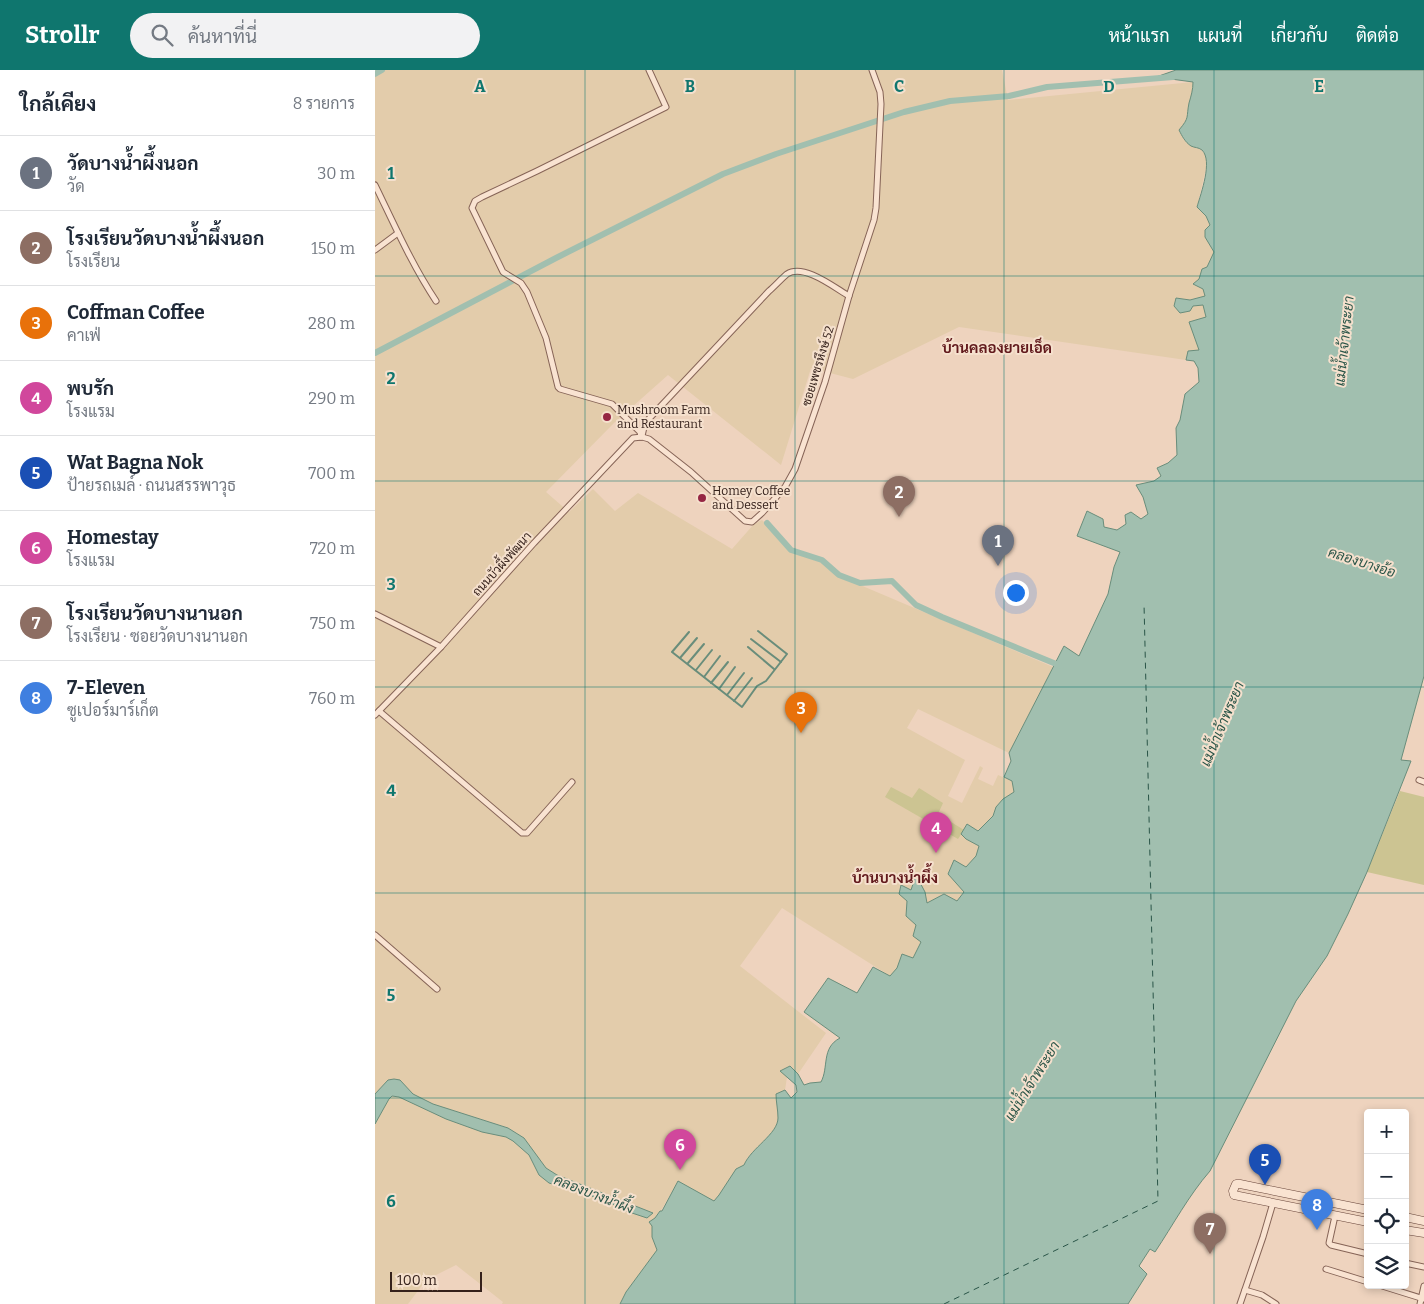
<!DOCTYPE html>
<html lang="th">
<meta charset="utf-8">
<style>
:root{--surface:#fff;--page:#f2f2f3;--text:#1f2937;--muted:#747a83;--line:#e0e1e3;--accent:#0f766e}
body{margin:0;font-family:Bitter,Sarabun,serif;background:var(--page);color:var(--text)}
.controls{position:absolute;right:15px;bottom:15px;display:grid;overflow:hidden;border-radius:5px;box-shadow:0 2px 8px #0003}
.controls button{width:45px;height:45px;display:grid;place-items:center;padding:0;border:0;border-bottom:1px solid var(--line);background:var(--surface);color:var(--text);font:25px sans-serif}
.scale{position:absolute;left:15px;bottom:12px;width:92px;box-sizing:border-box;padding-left:5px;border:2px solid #35211b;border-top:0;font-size:14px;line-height:18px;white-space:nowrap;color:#35211b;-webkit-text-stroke:4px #f5e0cd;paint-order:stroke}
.you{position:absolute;left:640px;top:522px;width:18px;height:18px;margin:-12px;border:4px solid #fff;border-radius:50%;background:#1a73e8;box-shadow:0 0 0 8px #1a73e833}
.badge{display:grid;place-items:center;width:32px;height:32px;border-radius:50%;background:var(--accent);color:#fff;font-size:16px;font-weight:700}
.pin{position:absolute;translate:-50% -41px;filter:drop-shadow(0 1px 2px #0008)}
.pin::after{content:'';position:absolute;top:26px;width:18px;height:15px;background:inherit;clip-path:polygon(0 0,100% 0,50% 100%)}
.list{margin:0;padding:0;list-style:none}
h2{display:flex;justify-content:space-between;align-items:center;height:65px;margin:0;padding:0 20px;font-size:21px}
h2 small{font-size:16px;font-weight:400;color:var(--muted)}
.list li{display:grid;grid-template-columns:32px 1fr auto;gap:15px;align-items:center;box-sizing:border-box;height:75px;padding:0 20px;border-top:1px solid var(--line)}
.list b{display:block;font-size:19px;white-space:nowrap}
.list p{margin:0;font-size:16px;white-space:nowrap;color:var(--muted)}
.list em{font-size:16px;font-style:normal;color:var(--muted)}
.icon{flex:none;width:28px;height:28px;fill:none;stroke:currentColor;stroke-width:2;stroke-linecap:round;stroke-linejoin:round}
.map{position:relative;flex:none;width:1049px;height:1234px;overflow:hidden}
header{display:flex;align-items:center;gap:30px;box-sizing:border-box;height:70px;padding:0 25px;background:var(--accent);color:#fff}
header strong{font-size:24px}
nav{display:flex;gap:28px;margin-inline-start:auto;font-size:18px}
.search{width:350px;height:45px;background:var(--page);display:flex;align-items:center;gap:12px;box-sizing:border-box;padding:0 18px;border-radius:28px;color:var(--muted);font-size:19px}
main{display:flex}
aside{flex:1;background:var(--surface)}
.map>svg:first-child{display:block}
.farmland{fill:#e3ccab}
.green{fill:#ccc492}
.water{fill:#a1bfaf;stroke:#698d7b}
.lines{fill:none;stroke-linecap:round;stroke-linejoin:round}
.stream{stroke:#698d7b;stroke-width:2}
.canal{stroke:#a1bfaf;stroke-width:6}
.ferry{stroke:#2a5548;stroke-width:1;stroke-dasharray:6 5;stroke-linecap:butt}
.street-casing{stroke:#866457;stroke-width:7}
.secondary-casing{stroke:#68453a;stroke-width:9}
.street{stroke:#f9e3d1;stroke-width:5}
.secondary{stroke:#f9e3d1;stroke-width:8}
.grid{fill:none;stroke:#0f766e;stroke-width:1;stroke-opacity:0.55}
.poi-dot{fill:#952643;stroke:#f5e0cd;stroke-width:2}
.labels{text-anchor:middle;stroke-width:4;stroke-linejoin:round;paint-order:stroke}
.street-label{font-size:12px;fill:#35211b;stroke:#f5e0cd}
.poi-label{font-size:12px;fill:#35211b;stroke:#f5e0cd;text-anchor:start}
.water-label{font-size:14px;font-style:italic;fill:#2a5548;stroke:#f5e0cd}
.quarter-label{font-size:15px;font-weight:bold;fill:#621a1d;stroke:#f5e0cd}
.grid-label{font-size:16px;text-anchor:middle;font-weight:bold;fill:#0f766e;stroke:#f5e0cd;stroke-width:4;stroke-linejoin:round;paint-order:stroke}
</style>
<header>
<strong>Strollr</strong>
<div class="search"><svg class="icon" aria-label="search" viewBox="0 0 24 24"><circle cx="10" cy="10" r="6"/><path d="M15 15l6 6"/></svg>ค้นหาที่นี่</div>
<nav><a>หน้าแรก</a><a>แผนที่</a><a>เกี่ยวกับ</a><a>ติดต่อ</a></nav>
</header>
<main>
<aside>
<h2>ใกล้เคียง<small>8 รายการ</small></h2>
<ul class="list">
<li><span class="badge" style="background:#6b7280">1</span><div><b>วัดบางน้ำผึ้งนอก</b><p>วัด</p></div><em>30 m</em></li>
<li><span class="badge" style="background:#8d6e63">2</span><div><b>โรงเรียนวัดบางน้ำผึ้งนอก</b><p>โรงเรียน</p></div><em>150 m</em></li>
<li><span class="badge" style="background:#e8710a">3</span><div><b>Coffman Coffee</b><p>คาเฟ่</p></div><em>280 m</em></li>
<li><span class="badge" style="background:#d1479c">4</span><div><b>พบรัก</b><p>โรงแรม</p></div><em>290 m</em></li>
<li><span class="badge" style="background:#1a4fb4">5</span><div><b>Wat Bagna Nok</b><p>ป้ายรถเมล์ · ถนนสรรพาวุธ</p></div><em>700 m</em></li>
<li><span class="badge" style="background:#d1479c">6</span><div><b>Homestay</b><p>โรงแรม</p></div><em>720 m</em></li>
<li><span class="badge" style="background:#8d6e63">7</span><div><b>โรงเรียนวัดบางนานอก</b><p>โรงเรียน · ซอยวัดบางนานอก</p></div><em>750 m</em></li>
<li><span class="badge" style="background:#3f7fe0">8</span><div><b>7-Eleven</b><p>ซูเปอร์มาร์เก็ต</p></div><em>760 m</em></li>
</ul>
</aside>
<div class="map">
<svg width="1049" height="1234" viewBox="0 0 1049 1234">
<rect width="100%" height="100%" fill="#eed3be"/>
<!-- farmland -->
<path class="farmland" d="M 0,0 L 627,0 L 633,30 L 818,12 L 818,25 L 814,34 L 814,43 L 811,52 L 804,60 L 809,70 L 816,76 L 824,78 L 831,85 L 832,94 L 822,137 L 831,146 L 835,155 L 830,167 L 839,182 L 832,197 L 827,199 L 824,209 L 819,214 L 828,219 L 830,226 L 815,230 L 801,228 L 799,236 L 805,243 L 818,236 L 828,235 L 831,247 L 814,252 L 824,280 L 813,281 L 811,290 L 584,257 L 478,309 L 436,298 L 406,395 L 293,305 L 239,353 L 171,422 L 194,442 L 218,419 L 240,441 L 263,423 L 357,479 L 379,454 L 387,450 L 417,481 L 446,492 L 464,506 L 678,597 L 634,683 L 543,639 L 532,658 L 590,690 L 573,726 L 587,733 L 605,696 L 608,698 L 603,709 L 618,716 L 623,705 L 637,711 L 639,722 L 628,729 L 621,737 L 618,746 L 603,761 L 592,755 L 586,764 L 591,769 L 604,776 L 601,786 L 591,798 L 573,804 L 589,822 L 582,831 L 568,824 L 552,833 L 550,822 L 541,806 L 536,820 L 526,815 L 532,831 L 531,846 L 541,855 L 546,872 L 538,889 L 527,884 L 522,898 L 515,906 L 407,838 L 365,896 L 451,963 L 423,1004 L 415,996 L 406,1001 L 412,1007 L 410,1020 L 401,1024 L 404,1049 L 397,1064 L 373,1087 L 369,1095 L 339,1131 L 303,1111 L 277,1156 L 277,1167 L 282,1180 L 251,1222 L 245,1234 L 127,1234 L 128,1232 L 81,1195 L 51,1210 L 33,1234 L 0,1234 L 0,1054 L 14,1029 L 17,1026 L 24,1027 L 71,1049 L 107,1062 L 131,1067 L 138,1071 L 154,1085 L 164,1105 L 174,1113 L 233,1131 L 240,1136 L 278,1144 L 182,1105 L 171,1098 L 149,1068 L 134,1058 L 58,1034 L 38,1024 L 25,1010 L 13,1010 L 0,1024 Z"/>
<!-- green -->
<g class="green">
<path d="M 516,717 L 537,728 L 544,718 L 568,733 L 563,744 L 589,760 L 583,769 L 510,727 Z"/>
<path d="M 1025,721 L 1049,727 L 1049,815 L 992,802 Z"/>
</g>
<!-- water -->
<g class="water">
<path d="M 801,0 L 1049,0 L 1049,606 L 1026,690 L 1036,691 L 992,802 L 973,844 L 952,886 L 921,931 L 835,1101 C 814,1125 798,1155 780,1182 L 775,1179 L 764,1196 L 772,1204 L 753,1234 L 245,1234 L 251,1222 L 282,1180 L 277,1167 L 277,1156 L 274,1152 L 280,1148 L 285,1141 L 287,1141 L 303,1111 L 339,1131 L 344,1125 L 361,1099 L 369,1095 C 376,1078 403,1064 403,1048 C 403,1040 401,1032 401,1024 L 410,1020 L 416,1028 L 422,1022 L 421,1015 L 405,1001 L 415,996 L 423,1004 L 429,1015 L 435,1013 L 446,1012 C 454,997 446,978 465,968 L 429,942 L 453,908 L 482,923 L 498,897 L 515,906 L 522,898 L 527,884 L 538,888 L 546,872 L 538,866 L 541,855 L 531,846 L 532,831 L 524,824 L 526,815 L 536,820 L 541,805 L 550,822 L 552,833 L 569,824 L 582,831 L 589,822 L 573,804 L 579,790 L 591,797 L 601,786 L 604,776 L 591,769 L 586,764 L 592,754 L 603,761 L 618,746 L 621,737 L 628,729 L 639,722 L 637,711 L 629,707 L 636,691 L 634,683 L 689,576 L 704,586 L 733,524 L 739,497 L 745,482 L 702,466 L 712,441 L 728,449 L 729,457 L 742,460 L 751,454 L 750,445 L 756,442 L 766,449 L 773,444 L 768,427 L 761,415 L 779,411 L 786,406 L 782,398 L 793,393 L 802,385 L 801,358 L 805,350 L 810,324 L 824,312 L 823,298 L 819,291 L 811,290 L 813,281 L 824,280 L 814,252 L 831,247 L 828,235 L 818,236 L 815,241 L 805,243 L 799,236 L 801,228 L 815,230 L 830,226 L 828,219 L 818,214 L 824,209 L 827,199 L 832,197 L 839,182 L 830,167 L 830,160 L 835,155 L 831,146 L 822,137 C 826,123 838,91 827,80 C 823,77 820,78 816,76 C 810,72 807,66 804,60 C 815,47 811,48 814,33 C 816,26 818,20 818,12 L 781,7 Z"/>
<path d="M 19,1009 L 25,1010 L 38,1024 L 58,1034 L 133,1058 L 149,1068 L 171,1098 L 182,1105 L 278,1143 L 272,1148 L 245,1139 L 233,1131 L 174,1113 L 164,1105 L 154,1085 L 138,1071 L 131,1067 L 107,1062 L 71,1049 L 24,1027 L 17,1026 L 14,1029 L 0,1054 L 0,1024 L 13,1010 Z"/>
</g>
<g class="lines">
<!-- stream -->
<g class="stream">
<path d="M 314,562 L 297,582 L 367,637 L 382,616 L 391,611 L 412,584 L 383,561"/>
<path d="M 376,569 L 406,592"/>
<path d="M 373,577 L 399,599"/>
<path d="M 305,588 L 322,568"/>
<path d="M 313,593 L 329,574"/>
<path d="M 321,600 L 337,580"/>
<path d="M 329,607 L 345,586"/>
<path d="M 336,613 L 353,592"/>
<path d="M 344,619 L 360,597"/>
<path d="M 352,625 L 369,603"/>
<path d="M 359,631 L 377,608"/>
</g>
<!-- canal -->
<g class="canal">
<path d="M 0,4 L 7,0"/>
<path d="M 0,283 L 181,188 L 348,104 L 401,84 L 529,42 L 575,31 L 634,26 L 672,17 L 798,7"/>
<path d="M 392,453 L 416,480 L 447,490 L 464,505 L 485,513 L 517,511 L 541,535 L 567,547 L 686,596"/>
</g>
<!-- ferry -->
<path class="ferry" d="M 569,1234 L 783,1131 L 769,533"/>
<defs>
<g id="street">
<path d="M 0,115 C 19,154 37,195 61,231"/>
<path d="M 0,180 L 23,163"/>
<path d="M 267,366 L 270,353 L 394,221 C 400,216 406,209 412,204 C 429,193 460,218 474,226"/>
<path d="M 266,367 L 265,362 L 237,334 L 185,319 L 183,317 L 171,268 L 152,222 L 146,213 L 128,202 L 97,138 L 100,131 L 107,127 L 162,101 L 291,37 L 274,0"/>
<path d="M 0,544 L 66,577"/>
<path d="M 4,641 L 147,763 L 152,763 L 197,712"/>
<path d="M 0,645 L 66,577 L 159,473 L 258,368 L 267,367 L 274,369 L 316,402 L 370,451 L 377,452 L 387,443 L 410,417 L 420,399 L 450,312 L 474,226 L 499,150 L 501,138 L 506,34 L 505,22 L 497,0"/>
<path d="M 1044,710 L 1049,712"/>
<path d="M 0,865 L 62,919"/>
<path d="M 960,1146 L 954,1173 L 956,1175 L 993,1184"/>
<path d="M 1030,1193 L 1049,1197"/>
<path d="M 951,1199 L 993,1212"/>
<path d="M 1004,1215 L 1049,1229"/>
<path d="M 870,1220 L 887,1225 L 901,1234"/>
<path d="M 865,1234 L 888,1167 L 898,1133"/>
<path d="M 1045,1234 L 1049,1216"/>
</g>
<g id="secondary">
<path d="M 993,1140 L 865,1114 L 861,1114 L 858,1121 L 859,1125 L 993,1152"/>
<path d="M 1030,1147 L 1049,1151"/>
<path d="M 1030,1160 L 1049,1163"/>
</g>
</defs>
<!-- street casing -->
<use href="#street" class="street-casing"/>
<!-- secondary casing -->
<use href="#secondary" class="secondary-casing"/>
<!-- street -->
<use href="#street" class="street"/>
<!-- secondary -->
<use href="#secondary" class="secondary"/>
</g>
<!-- grid -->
<path class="grid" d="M 210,0 L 210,1234M 420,0 L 420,1234M 629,0 L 629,1234M 839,0 L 839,1234M 0,206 L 1049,206M 0,411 L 1049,411M 0,617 L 1049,617M 0,823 L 1049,823M 0,1028 L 1049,1028"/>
<!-- markers -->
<g class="poi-dot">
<circle cx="232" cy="347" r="5"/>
<circle cx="327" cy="428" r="5"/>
</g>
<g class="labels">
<!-- street labels -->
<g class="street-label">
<text transform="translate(443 296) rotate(-73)" y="4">ซอยเพชรหึงษ์ 52</text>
<text transform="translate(127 494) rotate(-48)" y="4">ถนนบัวผึ้งพัฒนา</text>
</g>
<!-- poi labels -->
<g class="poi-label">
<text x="242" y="344">Mushroom Farm<tspan x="242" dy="14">and Restaurant</tspan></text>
<text x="337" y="425">Homey Coffee<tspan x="337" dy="14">and Dessert</tspan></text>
</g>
<!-- water labels -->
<g class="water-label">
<text transform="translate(969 271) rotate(-84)" y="5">แม่น้ำเจ้าพระยา</text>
<text transform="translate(987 492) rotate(18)" y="5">คลองบางอ้อ</text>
<text transform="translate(847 654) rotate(-67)" y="5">แม่น้ำเจ้าพระยา</text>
<text transform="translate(657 1011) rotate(-58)" y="5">แม่น้ำเจ้าพระยา</text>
<text transform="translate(219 1124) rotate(21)" y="5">คลองบางน้ำผึ้ง</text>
</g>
<!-- quarter labels -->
<g class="quarter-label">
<text x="622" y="283">บ้านคลองยายเอ็ด</text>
<text x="520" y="813">บ้านบางน้ำผึ้ง</text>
</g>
</g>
<g class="grid-label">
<text x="105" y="22">A</text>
<text x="315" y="22">B</text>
<text x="524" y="22">C</text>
<text x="734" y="22">D</text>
<text x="944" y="22">E</text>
<text x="16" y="109">1</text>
<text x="16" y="314">2</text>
<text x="16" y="520">3</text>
<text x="16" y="726">4</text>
<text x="16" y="931">5</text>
<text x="16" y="1137">6</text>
</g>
</svg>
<div class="controls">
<button>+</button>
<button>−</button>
<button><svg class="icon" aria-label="locate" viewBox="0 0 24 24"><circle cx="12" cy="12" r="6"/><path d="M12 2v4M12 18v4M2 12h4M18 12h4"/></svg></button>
<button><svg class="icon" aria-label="layers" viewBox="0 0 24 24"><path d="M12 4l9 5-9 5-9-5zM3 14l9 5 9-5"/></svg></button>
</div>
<div class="scale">100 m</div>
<div class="you"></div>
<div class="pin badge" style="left:623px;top:496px;background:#6b7280">1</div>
<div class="pin badge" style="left:524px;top:447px;background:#8d6e63">2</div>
<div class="pin badge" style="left:426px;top:663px;background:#e8710a">3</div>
<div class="pin badge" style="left:561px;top:783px;background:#d1479c">4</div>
<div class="pin badge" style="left:890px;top:1115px;background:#1a4fb4">5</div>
<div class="pin badge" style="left:305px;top:1100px;background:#d1479c">6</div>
<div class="pin badge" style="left:835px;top:1184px;background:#8d6e63">7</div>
<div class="pin badge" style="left:942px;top:1160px;background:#3f7fe0">8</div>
</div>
</main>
